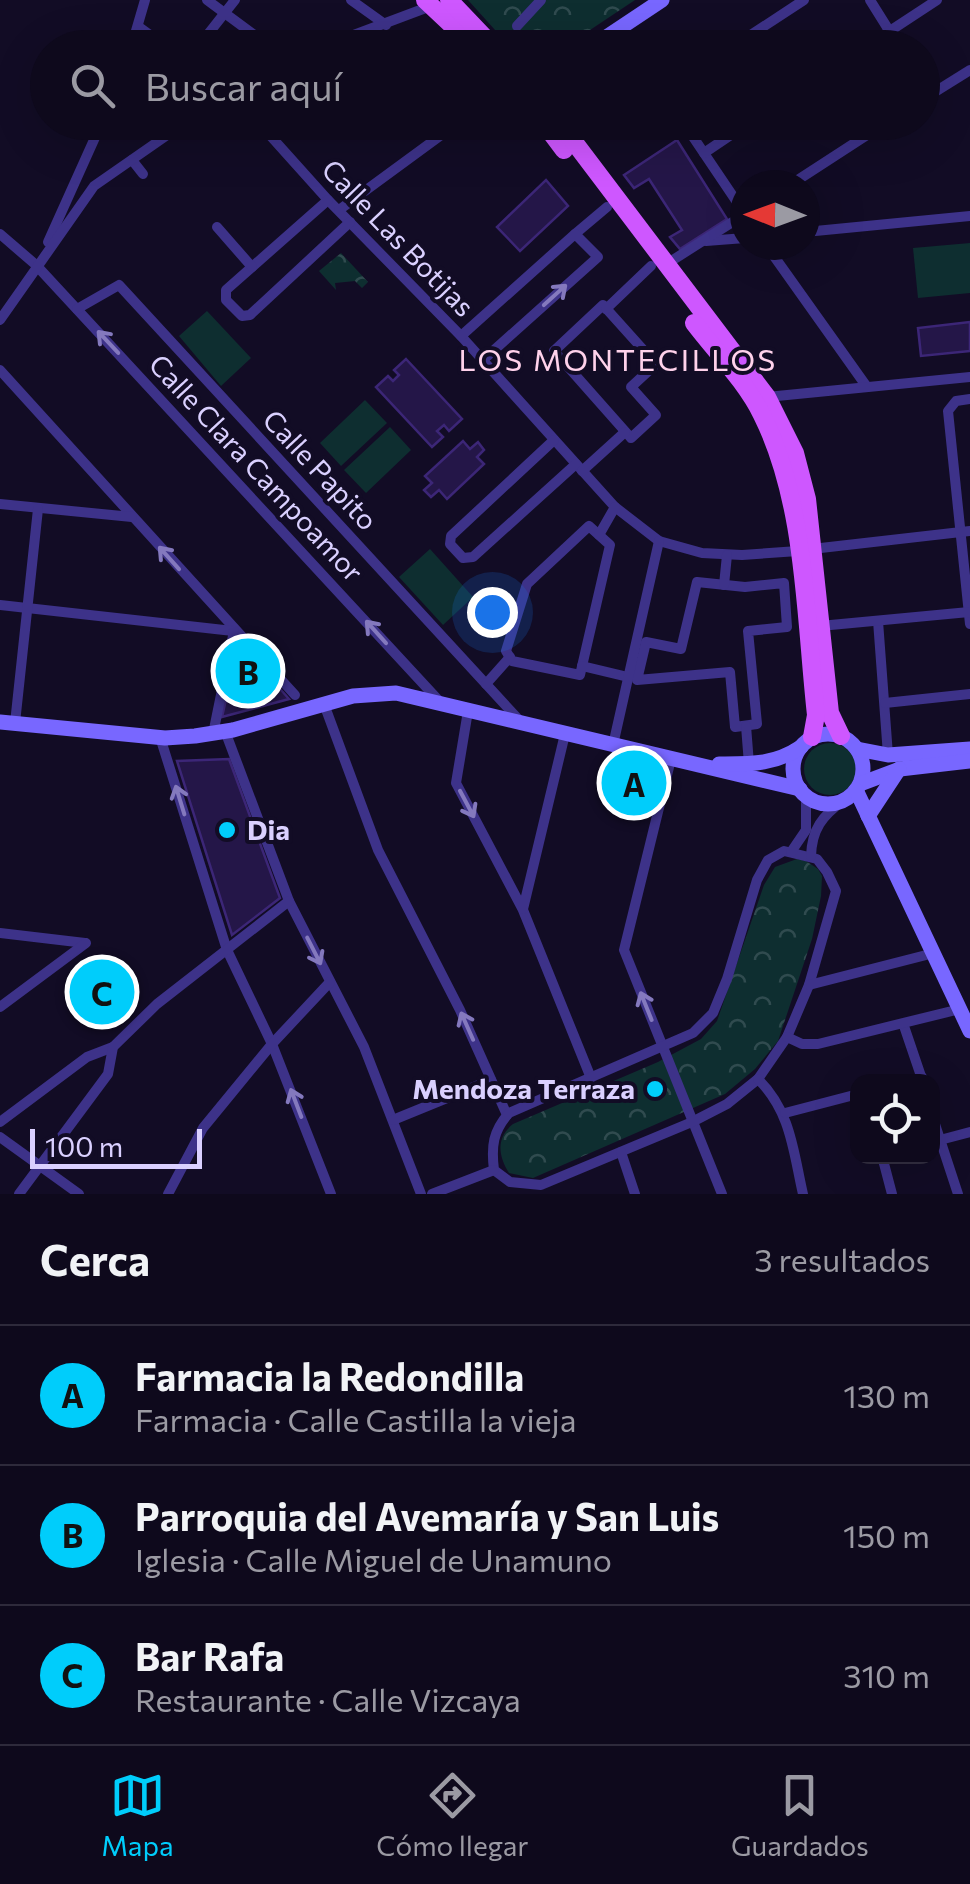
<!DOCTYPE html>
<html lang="es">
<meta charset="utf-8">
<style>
:root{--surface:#0e091c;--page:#171225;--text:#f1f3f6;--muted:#9b9aa3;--line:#2e2a3b;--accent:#00cdfb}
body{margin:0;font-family:Commissioner,sans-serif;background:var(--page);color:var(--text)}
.controls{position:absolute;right:30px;bottom:30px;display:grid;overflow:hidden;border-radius:20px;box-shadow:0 10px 40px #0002}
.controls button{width:90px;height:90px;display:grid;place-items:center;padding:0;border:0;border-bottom:2px solid var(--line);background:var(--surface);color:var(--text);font:50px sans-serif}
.compass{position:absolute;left:730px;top:170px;width:90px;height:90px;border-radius:50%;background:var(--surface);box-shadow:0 10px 40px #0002;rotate:271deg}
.scale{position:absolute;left:30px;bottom:25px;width:172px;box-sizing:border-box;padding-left:10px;border:5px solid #dad0ff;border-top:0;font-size:28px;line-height:35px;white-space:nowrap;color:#dad0ff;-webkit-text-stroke:8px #120c25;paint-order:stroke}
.you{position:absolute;left:492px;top:612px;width:35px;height:35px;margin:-25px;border:8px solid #fff;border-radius:50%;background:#1a73e8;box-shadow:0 0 0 15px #1a73e833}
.badge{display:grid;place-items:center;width:65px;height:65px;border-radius:50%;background:var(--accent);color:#111;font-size:32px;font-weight:700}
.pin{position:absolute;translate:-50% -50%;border:5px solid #fff;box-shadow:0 2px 10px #0006}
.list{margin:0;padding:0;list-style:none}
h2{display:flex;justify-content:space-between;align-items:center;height:130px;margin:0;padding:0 40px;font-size:42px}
h2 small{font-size:32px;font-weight:400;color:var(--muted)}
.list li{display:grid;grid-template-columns:65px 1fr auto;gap:30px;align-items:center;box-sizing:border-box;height:140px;padding:0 40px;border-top:2px solid var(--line)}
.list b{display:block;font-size:38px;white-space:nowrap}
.list p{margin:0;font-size:32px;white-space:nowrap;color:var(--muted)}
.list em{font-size:32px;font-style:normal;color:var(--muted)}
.icon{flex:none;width:55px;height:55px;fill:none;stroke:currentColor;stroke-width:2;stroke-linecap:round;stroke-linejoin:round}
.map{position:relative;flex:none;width:970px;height:1194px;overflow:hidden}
.search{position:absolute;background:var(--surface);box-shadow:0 10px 40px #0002;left:30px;right:30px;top:30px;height:110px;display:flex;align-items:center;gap:25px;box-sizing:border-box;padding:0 35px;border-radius:55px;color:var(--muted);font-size:38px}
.sheet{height:550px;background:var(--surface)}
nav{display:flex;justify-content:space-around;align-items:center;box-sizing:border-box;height:140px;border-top:2px solid var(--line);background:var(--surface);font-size:28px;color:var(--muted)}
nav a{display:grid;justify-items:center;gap:5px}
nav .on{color:var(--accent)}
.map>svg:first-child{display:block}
.grass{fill:#0e2e30}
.park{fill:url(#park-crowns)}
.building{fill:#241648;stroke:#3c2677;stroke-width:2.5}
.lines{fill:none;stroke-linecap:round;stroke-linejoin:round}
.street{stroke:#3d3289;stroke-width:10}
.secondary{stroke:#7867ff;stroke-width:15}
.primary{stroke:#ce57ff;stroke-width:18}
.oneway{stroke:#8479be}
.poi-dot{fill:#00cdfb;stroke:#120c25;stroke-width:4}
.labels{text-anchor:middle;stroke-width:8;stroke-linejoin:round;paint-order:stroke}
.street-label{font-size:28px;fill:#dad0ff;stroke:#120c25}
.poi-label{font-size:28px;font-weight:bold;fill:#dad0ff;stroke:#120c25;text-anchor:start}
.neighbourhood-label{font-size:30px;letter-spacing:2.5px;fill:#ffd2eb;stroke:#120c25}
</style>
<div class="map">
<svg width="970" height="1194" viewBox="0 0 970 1194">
<defs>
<pattern id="park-crowns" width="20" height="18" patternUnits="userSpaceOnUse" patternTransform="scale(2.5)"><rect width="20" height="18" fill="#0e2e30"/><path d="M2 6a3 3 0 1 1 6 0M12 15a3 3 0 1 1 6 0" fill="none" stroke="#304b4f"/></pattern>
</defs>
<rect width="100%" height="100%" fill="#120c25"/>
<!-- grass -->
<g class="grass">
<path d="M 970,243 L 970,293 L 918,298 L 913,248 Z"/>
<path d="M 207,311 L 251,358 L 221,386 L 179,336 Z"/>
<path d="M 365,400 L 387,423 L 341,466 L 320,443 Z"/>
<path d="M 390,427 L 411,450 L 366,493 L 344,470 Z"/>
<path d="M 430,549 L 473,597 L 443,625 L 399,577 Z"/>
<circle cx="830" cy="769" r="26"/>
</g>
<!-- park -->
<g class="park">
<path d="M 468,0 L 635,0 L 563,48 L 542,47 L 496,31 Z"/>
<path d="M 341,253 L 368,282 L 362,288 L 355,281 L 335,283 L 336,290 L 319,271 Z"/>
<path d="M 797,859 L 806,861 L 818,869 L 822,876 L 821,896 L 812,939 L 778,1041 L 755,1069 L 725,1094 L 533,1178 L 509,1173 C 498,1155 496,1138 513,1124 L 658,1062 L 701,1039 L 717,1021 L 764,885 L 775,867 Z"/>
</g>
<!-- building -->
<g class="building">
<path d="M 677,140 L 727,219 L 680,249 L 670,237 L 682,230 L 649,179 L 634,188 L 624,175 Z"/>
<path d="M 546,180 L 568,206 L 520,251 L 497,227 Z"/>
<path d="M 970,322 L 970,351 L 921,356 L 918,328 Z"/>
<path d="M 406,359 L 462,419 L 449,431 L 444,425 L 437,431 L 443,437 L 432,447 L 376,387 L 388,376 L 393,381 L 399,375 L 394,370 Z"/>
<path d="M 463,441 L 470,449 L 478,442 L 484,450 L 477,457 L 484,464 L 447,499 L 439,490 L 431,497 L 424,490 L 432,483 L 425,476 Z"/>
<path d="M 239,642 L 289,699 L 222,717 Z"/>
<path d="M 229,759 L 280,898 L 232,935 L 177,761 Z"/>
</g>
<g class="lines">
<!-- street -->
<g class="street">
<path d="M 207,0 L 272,48"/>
<path d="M 351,0 L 386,25"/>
<path d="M 870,0 L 900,48"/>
<path d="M 517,26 L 541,0"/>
<path d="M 139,27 L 168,48"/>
<path d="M 619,28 L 632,48"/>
<path d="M 131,48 L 145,0"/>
<path d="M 197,48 L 235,0"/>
<path d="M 319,48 L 431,6"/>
<path d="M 731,48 L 804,0"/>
<path d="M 864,48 L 937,0"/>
<path d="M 922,100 L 970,70"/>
<path d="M 258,122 L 328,200 L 461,336 L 615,507 L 659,541 L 702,553 L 742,555 L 798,551"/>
<path d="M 683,122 L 745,214"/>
<path d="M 704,153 L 750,122"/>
<path d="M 132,160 L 143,174"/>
<path d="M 790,185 L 887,122"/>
<path d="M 328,200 L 226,290 L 226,300 L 242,316 L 250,315 L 350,222"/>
<path d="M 339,210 L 459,122"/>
<path d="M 217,227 L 252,267"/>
<path d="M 805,232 L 970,216"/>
<path d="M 0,234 L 36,265 L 441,703"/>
<path d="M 575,234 L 607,207"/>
<path d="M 706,241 L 745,238"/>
<path d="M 48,242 L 102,122"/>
<path d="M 766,245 L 867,387"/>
<path d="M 665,265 L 745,214"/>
<path d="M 603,305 L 656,364 L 631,387 L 656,415 L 631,438 L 554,351 Z"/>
<path d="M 77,309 L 119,285 L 519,720"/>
<path d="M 606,309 L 651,266"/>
<path d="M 0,320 L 94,186 L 186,122"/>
<path d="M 461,336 L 575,234 L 598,257 L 483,360"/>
<path d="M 0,370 L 295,695"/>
<path d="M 767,397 L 970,377"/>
<path d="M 970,399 L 956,401 L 948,411 L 970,624"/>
<path d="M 554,440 L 451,536 L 450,544 L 463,558 L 473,557 L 576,464"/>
<path d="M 582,471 L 625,432"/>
<path d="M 0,504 L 132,517"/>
<path d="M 589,526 L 610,545 L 580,675 L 512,661 L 506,651 L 527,584 Z"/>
<path d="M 599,535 L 615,507"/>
<path d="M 812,549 L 970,531"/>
<path d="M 697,582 L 745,587 L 784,583 L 787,627 L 748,631 L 757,724 L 735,727 L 730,672 L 637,680 L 646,642 L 681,649 Z"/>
<path d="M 724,585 L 727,555"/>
<path d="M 0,605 L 233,631"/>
<path d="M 878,621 L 888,755"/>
<path d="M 820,626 L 969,612"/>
<path d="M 582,666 L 628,677"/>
<path d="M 486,684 L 510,657"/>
<path d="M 885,703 L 970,694"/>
<path d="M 324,704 L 378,850 L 460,1010 L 507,1115"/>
<path d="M 468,711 L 456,783 L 523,910 L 591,1078"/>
<path d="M 15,723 L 38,509"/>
<path d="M 746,726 L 749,764"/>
<path d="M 225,731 L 289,901 L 364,1047 L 421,1194"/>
<path d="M 213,734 L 234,631"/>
<path d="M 160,737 L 227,950 L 272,1044 L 331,1194"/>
<path d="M 613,745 L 659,541"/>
<path d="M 671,759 L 624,950 L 722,1194"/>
<path d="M 784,851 L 817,859 L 827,872 L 836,891 L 809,985 L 787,1037 L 758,1079 L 727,1104 L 692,1122 L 541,1185 L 510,1182 L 494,1170 C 491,1146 493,1131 509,1113 L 693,1033 L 713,1013 L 727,979 L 757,880 L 768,860 Z"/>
<path d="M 791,852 L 806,830 L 806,796"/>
<path d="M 811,856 C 812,829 822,816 844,800"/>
<path d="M 523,909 L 565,734"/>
<path d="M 0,933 L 85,943"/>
<path d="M 809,985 L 934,953"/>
<path d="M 0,1007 L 86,943"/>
<path d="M 904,1026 L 923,1082"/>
<path d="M 787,1037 L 802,1044 L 818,1044 L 960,1009"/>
<path d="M 758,1079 C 791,1112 793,1150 803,1194"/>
<path d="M 904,1082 L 922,1077"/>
<path d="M 785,1113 L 858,1094"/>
<path d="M 932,1115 L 958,1194"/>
<path d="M 393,1120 L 491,1080"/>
<path d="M 0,1122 L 87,1057 L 113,1047"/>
<path d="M 0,1137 L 79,1194"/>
<path d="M 940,1140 L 970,1132"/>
<path d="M 621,1152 L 635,1194"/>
<path d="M 882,1156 L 892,1194"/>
<path d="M 19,1194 L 108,1074 L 113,1047 L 157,1004 L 289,901"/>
<path d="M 168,1194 L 203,1128 L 272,1044 L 330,982"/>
<path d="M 432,1194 L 494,1170"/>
</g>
<!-- secondary -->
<g class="secondary">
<path d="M 590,48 L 662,0"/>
<path d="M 0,722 L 165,738 L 195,736 L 233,730 L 353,696 L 396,693 L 800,789"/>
<circle cx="828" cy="769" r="35"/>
<path d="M 857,749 L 888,755 L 970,749"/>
<path d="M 719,764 C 751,764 774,765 801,747"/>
<path d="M 860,784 L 900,769 L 970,761"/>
<path d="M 856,790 L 970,1031"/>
<path d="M 868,816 L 899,769"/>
</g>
<!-- primary -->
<g class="primary">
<path d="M 425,0 L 476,48"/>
<path d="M 449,0 L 489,42 L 501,48"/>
<path d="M 543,122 L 564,150"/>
<path d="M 559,122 L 767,397 L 795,453 L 807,499 L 830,713 L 841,736"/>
<path d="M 694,323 C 716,352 746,382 762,415 C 806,503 805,617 816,715 L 812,737"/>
</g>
</g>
<!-- one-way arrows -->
<defs><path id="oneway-shaft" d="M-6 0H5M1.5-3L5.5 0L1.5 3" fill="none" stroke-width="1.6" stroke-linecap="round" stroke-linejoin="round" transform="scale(2.5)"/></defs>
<g class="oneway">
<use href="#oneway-shaft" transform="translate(555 295) rotate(-42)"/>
<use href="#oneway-shaft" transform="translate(108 342) rotate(-133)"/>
<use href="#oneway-shaft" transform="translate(169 558) rotate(-132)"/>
<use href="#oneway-shaft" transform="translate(376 632) rotate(-132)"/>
<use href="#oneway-shaft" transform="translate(180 800) rotate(-107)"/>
<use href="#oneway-shaft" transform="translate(467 804) rotate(62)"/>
<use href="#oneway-shaft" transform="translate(314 951) rotate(63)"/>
<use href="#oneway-shaft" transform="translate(646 1006) rotate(-112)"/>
<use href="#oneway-shaft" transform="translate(467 1026) rotate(-114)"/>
<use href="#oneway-shaft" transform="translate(296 1103) rotate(-111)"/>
</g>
<!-- markers -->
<g class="poi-dot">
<circle cx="227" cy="830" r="10"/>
<circle cx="655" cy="1089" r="10"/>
</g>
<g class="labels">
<!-- street labels -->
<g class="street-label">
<text transform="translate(398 238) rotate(46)" y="10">Calle Las Botijas</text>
<text transform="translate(256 468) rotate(47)" y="10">Calle Clara Campoamor</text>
<text transform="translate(320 470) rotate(47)" y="10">Calle Papito</text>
</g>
<!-- poi labels -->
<g class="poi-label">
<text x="247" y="840">Dia</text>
<text x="635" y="1099" text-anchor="end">Mendoza Terraza</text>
</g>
<!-- neighbourhood labels -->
<g class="neighbourhood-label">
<text x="618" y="371">LOS MONTECILLOS</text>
</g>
</g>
</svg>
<div class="controls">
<button><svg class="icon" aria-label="locate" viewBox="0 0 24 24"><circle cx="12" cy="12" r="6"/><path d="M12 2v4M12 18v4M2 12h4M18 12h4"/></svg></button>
</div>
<svg class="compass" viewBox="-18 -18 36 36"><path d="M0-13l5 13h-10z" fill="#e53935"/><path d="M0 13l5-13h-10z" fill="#9b9aa3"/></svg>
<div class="scale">100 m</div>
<div class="you"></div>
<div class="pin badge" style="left:634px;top:783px">A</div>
<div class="pin badge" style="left:248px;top:671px">B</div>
<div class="pin badge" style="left:102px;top:992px">C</div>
<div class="search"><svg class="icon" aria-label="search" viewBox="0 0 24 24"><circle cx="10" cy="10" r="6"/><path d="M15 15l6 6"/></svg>Buscar aquí</div>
</div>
<section class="sheet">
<h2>Cerca<small>3 resultados</small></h2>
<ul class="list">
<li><span class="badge">A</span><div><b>Farmacia la Redondilla</b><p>Farmacia · Calle Castilla la vieja</p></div><em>130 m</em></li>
<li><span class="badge">B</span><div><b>Parroquia del Avemaría y San Luis</b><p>Iglesia · Calle Miguel de Unamuno</p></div><em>150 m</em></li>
<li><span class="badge">C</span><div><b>Bar Rafa</b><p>Restaurante · Calle Vizcaya</p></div><em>310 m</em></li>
</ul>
</section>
<nav>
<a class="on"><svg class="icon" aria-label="map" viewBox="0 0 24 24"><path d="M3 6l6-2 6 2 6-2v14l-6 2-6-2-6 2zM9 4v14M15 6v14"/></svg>Mapa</a>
<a><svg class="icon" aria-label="directions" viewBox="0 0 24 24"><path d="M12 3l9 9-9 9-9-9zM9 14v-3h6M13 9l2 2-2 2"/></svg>Cómo llegar</a>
<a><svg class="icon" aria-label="saved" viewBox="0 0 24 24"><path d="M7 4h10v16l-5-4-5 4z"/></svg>Guardados</a>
</nav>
